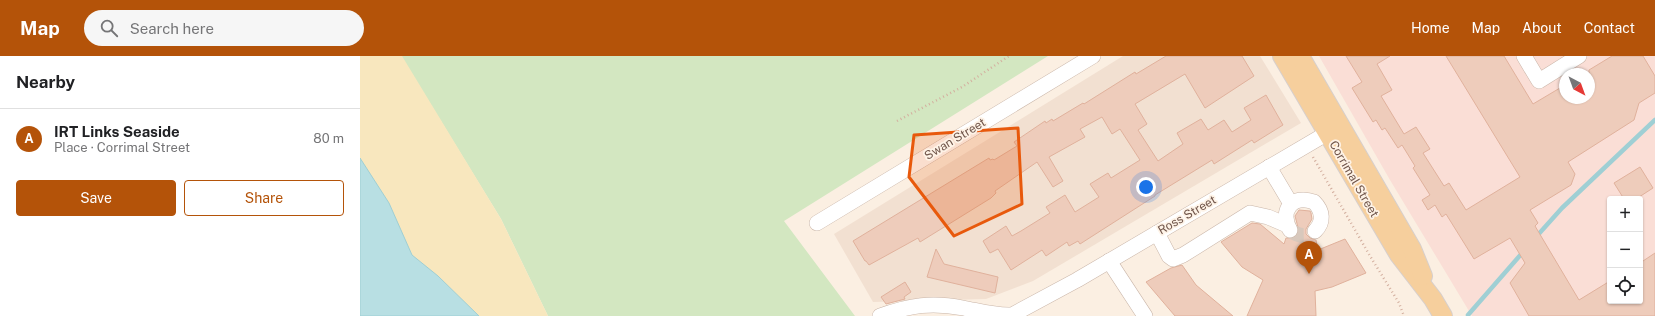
<!DOCTYPE html>
<meta charset="utf-8">
<style>
:root{--surface:#fff;--page:#f6f6f6;--text:#202124;--muted:#757577;--line:#e0e0e0;--accent:#b45309}
body{margin:0;font-family:"Public Sans",sans-serif;background:var(--page);color:var(--text)}
.controls{position:absolute;right:12px;bottom:12px;display:grid;overflow:hidden;border-radius:4px;box-shadow:0 1px 3px #0004}
.controls button{width:36px;height:36px;display:grid;place-items:center;padding:0;border:0;border-bottom:1px solid var(--line);background:var(--surface);color:var(--text);font:20px sans-serif}
.compass{position:absolute;left:1199px;top:12px;width:36px;height:36px;border-radius:50%;background:var(--surface);box-shadow:0 1px 3px #0004;rotate:139deg}
.you{position:absolute;left:786px;top:131px;width:14px;height:14px;margin:-10px;border:3px solid #fff;border-radius:50%;background:#1a73e8;box-shadow:0 0 0 6px #1a73e833}
.badge{display:grid;place-items:center;width:26px;height:26px;border-radius:50%;background:var(--accent);color:#fff;font-size:13px;font-weight:700}
.pin{position:absolute;translate:-50% -33px;filter:drop-shadow(0 1px 2px #0008)}
.pin::after{content:'';position:absolute;top:21px;width:14px;height:12px;background:inherit;clip-path:polygon(0 0,100% 0,50% 100%)}
.list{margin:0;padding:0;list-style:none}
h2{display:flex;justify-content:space-between;align-items:center;height:52px;margin:0;padding:0 16px;font-size:17px}
h2 small{font-size:13px;font-weight:400;color:var(--muted)}
.list li{display:grid;grid-template-columns:26px 1fr auto;gap:12px;align-items:center;box-sizing:border-box;height:60px;padding:0 16px;border-top:1px solid var(--line)}
.list b{display:block;font-size:15px;white-space:nowrap}
.list p{margin:0;font-size:13px;white-space:nowrap;color:var(--muted)}
.list em{font-size:13px;font-style:normal;color:var(--muted)}
.actions{display:flex;gap:8px;padding:12px 16px}
.actions a{flex:1;padding:9px 0;border:1px solid var(--accent);border-radius:4px;text-align:center;font-size:14px;color:var(--accent)}
.actions .main{background:var(--accent);color:#fff}
.icon{flex:none;width:22px;height:22px;fill:none;stroke:currentColor;stroke-width:2;stroke-linecap:round;stroke-linejoin:round}
.map{position:relative;flex:none;width:1295px;height:260px;overflow:hidden}
header{display:flex;align-items:center;gap:24px;box-sizing:border-box;height:56px;padding:0 20px;background:var(--accent);color:#fff}
header strong{font-size:19px}
nav{display:flex;gap:22px;margin-inline-start:auto;font-size:14px}
.search{width:280px;height:36px;background:var(--page);display:flex;align-items:center;gap:10px;box-sizing:border-box;padding:0 14px;border-radius:22px;color:var(--muted);font-size:15px}
main{display:flex}
aside{flex:1;background:var(--surface)}
.map>svg:first-child{display:block}
.residential{fill:#f2e0d1}
.commercial{fill:#faded6;fill-rule:evenodd}
.green{fill:#d3e7c1}
.sand{fill:#f8e7be}
.water{fill:#b8dfe3;stroke:#9fcfd4}
.lines{fill:none;stroke-linecap:round;stroke-linejoin:round}
.stream{stroke:#9fcfd4;stroke-width:4.5}
.building{fill:#ecb;stroke:#e0b19c}
.minor-tunnel{stroke:#d8c8bc;stroke-width:15;stroke-dasharray:15 8;stroke-linecap:butt}
.minor-casing{stroke:#cab6a9;stroke-width:16}
.major-casing{stroke:#d7cfcc;stroke-width:20}
.path{stroke:#d3af9f;stroke-width:2.5;stroke-dasharray:1 3;stroke-linecap:butt}
.minor{stroke:#fff;stroke-width:15}
.major{stroke:#f6cf9d;stroke-width:18}
.marked{fill:#e8590c;fill-opacity:0.2;stroke:#e8590c;stroke-width:3;stroke-linejoin:round}
.labels{text-anchor:middle;stroke-width:3.5;stroke-linejoin:round;paint-order:stroke}
.street-label{font-size:12px;fill:#70554a;stroke:#fef3e7}
</style>
<header>
<strong>Map</strong>
<div class="search"><svg class="icon" aria-label="search" viewBox="0 0 24 24"><circle cx="10" cy="10" r="6"/><path d="M15 15l6 6"/></svg>Search here</div>
<nav><a>Home</a><a>Map</a><a>About</a><a>Contact</a></nav>
</header>
<main>
<aside>
<h2>Nearby<small></small></h2>
<ul class="list">
<li><span class="badge">A</span><div><b>IRT Links Seaside</b><p>Place · Corrimal Street</p></div><em>80 m</em></li>
</ul>
<div class="actions"><a class="main">Save</a><a>Share</a></div>
</aside>
<div class="map">
<svg width="1295" height="260" viewBox="0 0 1295 260">
<rect width="100%" height="100%" fill="#fbefe2"/>
<!-- residential -->
<path class="residential" d="M 763,0 L 900,0 L 941,67 L 673,225 L 626,243 L 513,246 L 474,178 Z"/>
<!-- commercial -->
<path class="commercial" d="M 959,0 L 1295,0 L 1295,260 L 1112,260 L 1030,124 ZM 1205,18 L 1229,18 L 1229,42 L 1205,42 ZM 1250,143 L 1280,143 L 1280,245 L 1250,245 Z"/>
<!-- green -->
<path class="green" d="M 41,0 L 688,0 L 424,165 L 495,260 L 188,260 L 141,163 Z"/>
<!-- sand -->
<path class="sand" d="M 0,0 L 42,0 L 141,163 L 188,260 L 0,260 Z"/>
<!-- water -->
<path class="water" d="M 0,102 L 29,147 L 52,199 L 78,220 L 119,260 L 0,260 Z"/>
<g class="lines">
<!-- stream -->
<g class="stream">
<path d="M 1176,181 L 1202,152 L 1295,64"/>
<path d="M 1108,259 L 1163,196"/>
</g>
</g>
<!-- building -->
<g class="building">
<path d="M 806,0 L 882,0 L 894,20 L 845,52 L 825,18 L 775,48 L 787,68 L 778,74 L 798,105 L 823,88 L 817,77 L 841,63 L 848,74 L 864,64 L 872,76 L 891,64 L 884,52 L 906,39 L 923,69 L 894,87 L 892,84 L 854,108 L 852,104 L 795,139 L 795,140 L 720,188 L 718,185 L 709,190 L 707,186 L 686,200 L 682,194 L 651,214 L 638,193 L 630,197 L 623,185 L 646,170 L 652,180 L 661,175 L 690,157 L 686,151 L 705,139 L 715,156 L 739,141 L 730,128 L 748,117 L 751,122 L 780,104 L 760,73 L 752,78 L 742,61 L 720,73 L 725,81 L 689,101 L 703,125 L 693,131 L 677,106 L 635,135 L 636,137 L 631,142 L 560,186 L 558,182 L 509,209 L 506,205 L 505,205 L 493,185 L 629,102 L 630,104 L 633,103 L 634,104 L 657,90 L 654,86 L 685,65 L 686,67 L 692,63 L 693,65 L 723,47 L 724,48 L 775,16 L 776,18 Z"/>
<path d="M 986,0 L 1030,0 L 1017,8 L 1032,34 L 1021,40 L 1044,78 L 1056,71 L 1070,93 L 1063,97 L 1084,130 L 1089,127 L 1106,154 L 1160,121 L 1086,0 L 1144,0 L 1173,48 L 1205,29 L 1205,42 L 1229,42 L 1229,14 L 1252,0 L 1283,0 L 1295,20 L 1295,37 L 1279,47 L 1274,64 L 1208,106 L 1215,118 L 1211,129 L 1170,154 L 1178,167 L 1175,170 L 1219,244 L 1250,225 L 1250,245 L 1280,245 L 1280,207 L 1295,197 L 1295,260 L 1169,260 L 1150,227 L 1165,207 L 1150,182 L 1114,203 L 1086,158 L 1082,161 L 1075,149 L 1068,154 L 1062,144 L 1070,139 L 1053,112 L 1055,110 L 1042,89 L 1038,92 L 1025,72 L 1022,74 L 1016,64 L 1013,66 L 992,32 L 1002,26 Z"/>
<path d="M 1280,111 L 1293,132 L 1276,143 L 1264,143 L 1254,127 Z"/>
<path d="M 939,154 L 950,155 L 951,157 L 952,163 L 946,173 L 946,178 L 950,182 L 956,184 L 958,194 L 985,183 L 1006,217 L 972,231 L 955,235 L 956,260 L 887,260 L 903,224 L 882,211 L 861,186 L 892,167 L 900,168 L 924,188 L 926,182 L 933,182 L 937,179 L 939,175 L 935,160 Z"/>
<path d="M 576,193 L 584,208 L 638,221 L 635,237 L 567,221 Z"/>
<path d="M 822,209 L 836,229 L 873,260 L 815,260 L 786,226 L 811,212 Z"/>
<path d="M 545,226 L 551,236 L 544,241 L 545,243 L 526,248 L 521,241 Z"/>
</g>
<g class="lines">
<!-- minor-tunnel -->
<path class="minor-tunnel" d="M 930,174 C 938,180 946,182 955,175"/>
<defs>
<g id="minor">
<path d="M 1164,0 L 1179,25 L 1219,0"/>
<path d="M 909,111 L 931,148"/>
<path d="M 457,167 L 733,0"/>
<path d="M 930,174 C 919,154 933,138 954,146 C 963,155 964,166 955,175"/>
<path d="M 797,177 L 809,200 L 813,203 L 823,199 L 890,157 L 908,161 L 927,169"/>
<path d="M 749,205 L 785,260"/>
<path d="M 520,260 C 550,249 572,246 603,252 C 619,255 635,260 652,259 L 717,224 L 976,72"/>
</g>
<g id="major">
<path d="M 922,0 L 1039,199 L 1073,243 L 1083,260"/>
<path d="M 940,0 L 1052,193 L 1063,220"/>
</g>
</defs>
<!-- minor casing -->
<use href="#minor" class="minor-casing"/>
<!-- major casing -->
<use href="#major" class="major-casing"/>
<!-- path -->
<g class="path">
<path d="M 537,65 L 602,31 L 649,0"/>
<path d="M 953,101 L 1010,200 L 1039,247 L 1044,260"/>
</g>
<!-- minor -->
<use href="#minor" class="minor"/>
<!-- major -->
<use href="#major" class="major"/>
</g>
<!-- marked area -->
<path class="marked" d="M 658,72 L 662,148 L 594,180 L 549,121 L 554,79 Z"/>
<g class="labels">
<!-- street labels -->
<g class="street-label">
<text transform="translate(595 83) rotate(-31)" y="4">Swan Street</text>
<text transform="translate(994 123) rotate(60)" y="4">Corrimal Street</text>
<text transform="translate(827 159) rotate(-30)" y="4">Ross Street</text>
</g>
</g>
</svg>
<div class="controls">
<button>+</button>
<button>−</button>
<button><svg class="icon" aria-label="locate" viewBox="0 0 24 24"><circle cx="12" cy="12" r="6"/><path d="M12 2v4M12 18v4M2 12h4M18 12h4"/></svg></button>
</div>
<svg class="compass" viewBox="-18 -18 36 36"><path d="M0-13l5 13h-10z" fill="#e53935"/><path d="M0 13l5-13h-10z" fill="#757577"/></svg>
<div class="you"></div>
<div class="pin badge" style="left:949px;top:218px">A</div>
</div>
</main>
